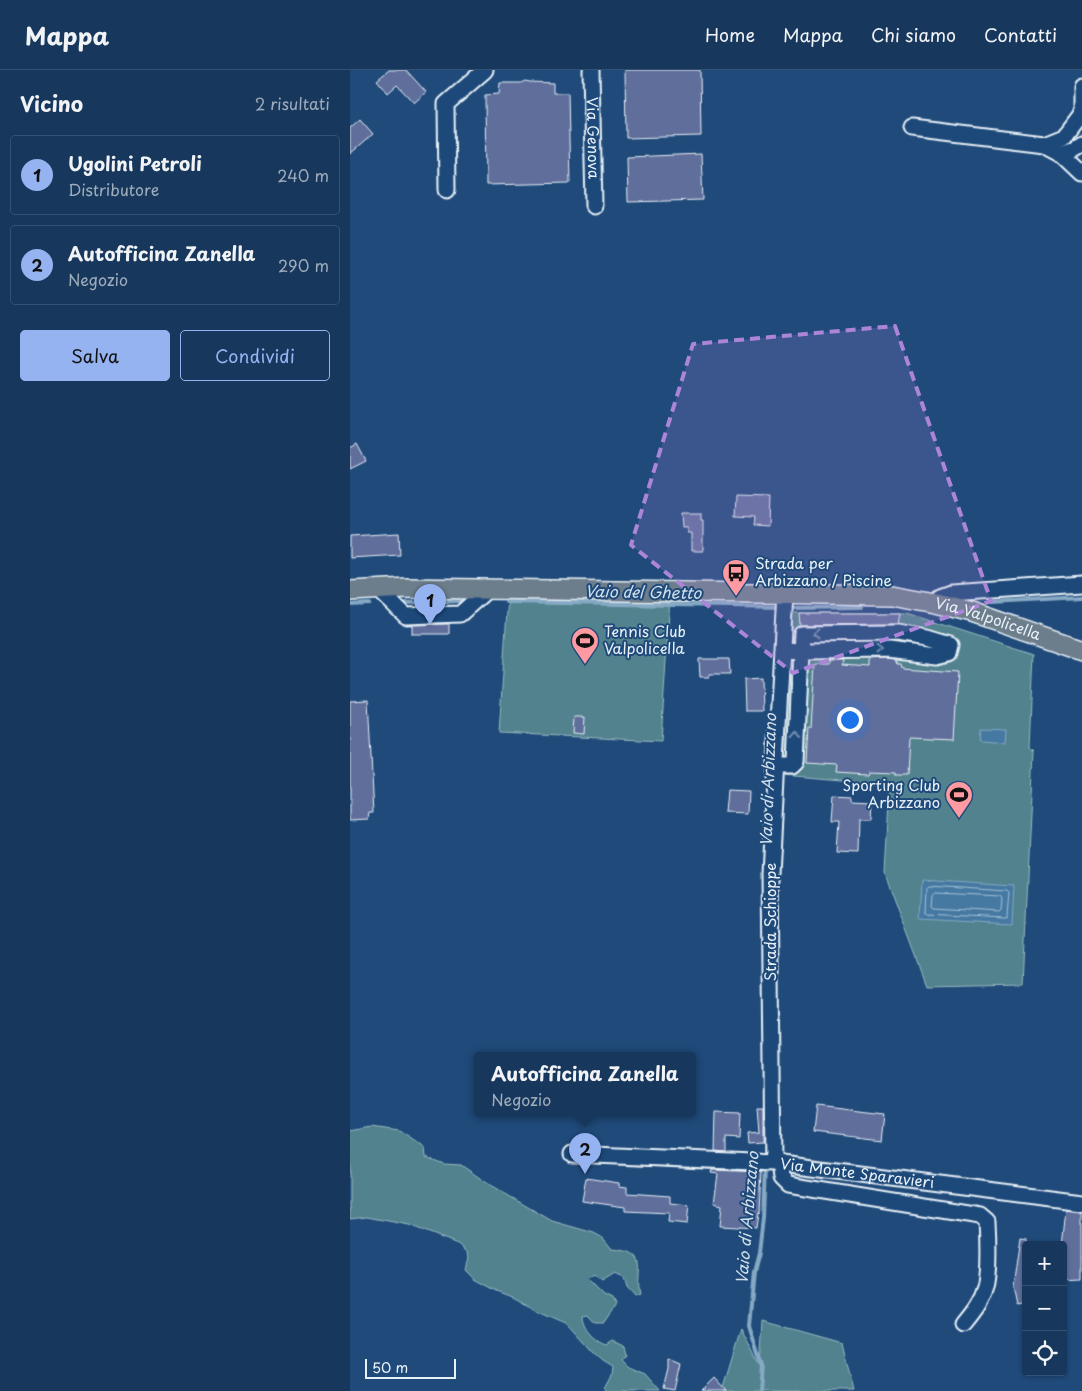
<!DOCTYPE html>
<html lang="it">
<meta charset="utf-8">
<style>
:root{--surface:#17385c;--page:#244365;--text:#f1f3f6;--muted:#9eacbb;--line:#365272;--accent:#95b2f1}
body{margin:0;font-family:"Playpen Sans",sans-serif;background:var(--page);color:var(--text)}
.controls{position:absolute;right:15px;bottom:15px;display:grid;overflow:hidden;border-radius:5px;box-shadow:0 1px 4px #0004}
.controls button{width:45px;height:45px;display:grid;place-items:center;padding:0;border:0;border-bottom:1px solid var(--line);background:var(--surface);color:var(--text);font:25px sans-serif}
.scale{position:absolute;left:15px;bottom:12px;width:91px;box-sizing:border-box;padding-left:5px;border:2px solid #e8f1f8;border-top:0;font-size:14px;line-height:18px;white-space:nowrap;color:#e8f1f8;-webkit-text-stroke:4px #1f4a7a;paint-order:stroke}
.you{position:absolute;left:499px;top:649px;width:18px;height:18px;margin:-12px;border:4px solid #fff;border-radius:50%;background:#1a73e8;box-shadow:0 0 0 8px #1a73e833}
.badge{display:grid;place-items:center;width:32px;height:32px;border-radius:50%;background:var(--accent);color:#111;font-size:16px;font-weight:700}
.pin{position:absolute;translate:-50% -41px;filter:drop-shadow(0 1px 2px #0008)}
.pin::after{content:'';position:absolute;top:26px;width:18px;height:15px;background:inherit;clip-path:polygon(0 0,100% 0,50% 100%)}
.popup{position:absolute;left:124px;top:982px;width:222px;height:65px;box-sizing:border-box;display:grid;place-content:center;border-radius:5px;background:var(--surface);filter:drop-shadow(0 1px 4px #0005);font-size:16px;white-space:nowrap;color:var(--muted)}
.popup b{font-size:19px;color:var(--text)}
.popup::after{content:'';position:absolute;left:50%;top:100%;margin-left:-10px;border:10px solid transparent;border-top-color:var(--surface)}
.list{margin:0;padding:0;list-style:none}
h2{display:flex;justify-content:space-between;align-items:center;height:65px;margin:0;padding:0 20px;font-size:21px}
h2 small{font-size:16px;font-weight:400;color:var(--muted)}
.list li{display:grid;grid-template-columns:32px 1fr auto;gap:15px;align-items:center;box-sizing:border-box;height:80px;margin:0 10px 10px;padding:0 10px;border:1px solid var(--line);border-radius:5px}
.list b{display:block;font-size:19px;white-space:nowrap}
.list p{margin:0;font-size:16px;white-space:nowrap;color:var(--muted)}
.list em{font-size:16px;font-style:normal;color:var(--muted)}
.actions{display:flex;gap:10px;padding:15px 20px}
.actions a{flex:1;padding:11px 0;border:1px solid var(--accent);border-radius:5px;text-align:center;font-size:18px;color:var(--accent)}
.actions .main{background:var(--accent);color:#111}
.icon{flex:none;width:28px;height:28px;fill:none;stroke:currentColor;stroke-width:2;stroke-linecap:round;stroke-linejoin:round}
.map{position:relative;flex:none;width:732px;height:1321px;overflow:hidden}
header{display:flex;align-items:center;gap:30px;box-sizing:border-box;height:70px;padding:0 25px;background:var(--surface);border-bottom:1px solid var(--line)}
header strong{font-size:24px}
nav{display:flex;gap:28px;margin-inline-start:auto;font-size:18px}
main{display:flex}
aside{flex:1;background:var(--surface)}
.map>svg:first-child{display:block}
.green{fill:#51828d;stroke:#9cbac2}
.water{fill:#4579a2;stroke:#86a9c4}
.lines{fill:none;stroke-linecap:round;stroke-linejoin:round}
.shore{stroke:#a7c1d6;stroke-width:1}
.stream{stroke:#86a9c4;stroke-width:4}
.building{fill:#616e9b;stroke:#e8f1f8}
.minor-casing{stroke:#e8f1f8;stroke-width:19}
.major-casing{stroke:#e8f1f8;stroke-width:22}
.minor{stroke:#1f4a7a;stroke-width:15}
.major{stroke:#6c7d8b;stroke-width:19}
.oneway{stroke:#6f8dac}
.marked{fill:#ac85d9;fill-opacity:0.2;stroke:#ac85d9;stroke-width:4;stroke-dasharray:10 6;stroke-linejoin:round}
.labels{text-anchor:middle;stroke-width:4;stroke-linejoin:round;paint-order:stroke}
.street-label{font-size:15px;fill:#e8f1f8;stroke:#1f4a7a}
.poi-label{font-size:15px;fill:#e8f1f8;stroke:#1f4a7a;text-anchor:start}
.water-label{font-size:16px;font-style:italic;fill:#d0dfeb;stroke:#1f4a7a}
</style>
<header>
<strong>Mappa</strong>
<nav><a>Home</a><a>Mappa</a><a>Chi siamo</a><a>Contatti</a></nav>
</header>
<main>
<aside>
<h2>Vicino<small>2 risultati</small></h2>
<ul class="list">
<li><span class="badge">1</span><div><b>Ugolini Petroli</b><p>Distributore</p></div><em>240 m</em></li>
<li><span class="badge">2</span><div><b>Autofficina Zanella</b><p>Negozio</p></div><em>290 m</em></li>
</ul>
<div class="actions"><a class="main">Salva</a><a>Condividi</a></div>
</aside>
<div class="map">
<svg width="732" height="1321" viewBox="0 0 732 1321">
<rect width="100%" height="100%" fill="#1f4a7a"/>
<filter id="ink" filterUnits="userSpaceOnUse"><feTurbulence type="fractalNoise" baseFrequency=".02" numOctaves="2"/><feDisplacementMap in="SourceGraphic" scale="10" xChannelSelector="R" yChannelSelector="G"/><feConvolveMatrix kernelMatrix="1 2 1 2 8 2 1 2 1" color-interpolation-filters="sRGB"/></filter>
<g filter="url(#ink)">
<!-- green -->
<g class="green">
<path d="M 158,526 L 320,527 L 311,671 L 149,663 Z"/>
<path d="M 441,543 L 557,543 L 684,584 L 680,677 L 684,681 L 673,913 L 577,915 L 535,803 L 540,714 L 432,705 Z"/>
<path d="M 22,1057 L 49,1061 L 75,1078 L 76,1087 L 94,1094 L 111,1095 L 140,1115 L 202,1151 L 244,1163 L 253,1168 L 262,1179 C 303,1182 284,1199 290,1225 L 285,1227 L 277,1218 L 274,1208 L 265,1204 L 252,1212 L 245,1206 L 237,1209 L 254,1226 L 262,1230 L 265,1236 L 253,1253 L 245,1253 L 238,1245 L 233,1246 C 233,1258 246,1272 257,1275 L 263,1271 L 273,1276 L 275,1285 L 271,1290 L 278,1297 L 295,1304 L 310,1321 L 256,1321 L 255,1318 L 262,1305 L 263,1297 L 253,1291 L 244,1283 L 218,1254 L 186,1240 L 163,1227 L 147,1221 L 125,1209 L 116,1200 L 119,1188 L 118,1183 L 110,1175 L 59,1155 L 17,1147 L 0,1149 L 0,1061 Z"/>
<path d="M 413,1251 L 492,1273 L 504,1321 L 372,1321 L 391,1259 L 410,1297 Z"/>
</g>
<!-- water -->
<g class="water">
<path d="M 631,658 L 656,659 L 655,672 L 630,670 Z"/>
<path d="M 572,810 L 664,816 L 662,854 L 570,849 Z"/>
</g>
<g class="lines">
<!-- shore -->
<g class="shore">
<path d="M 579,816 L 657,821 L 659,823 L 657,847 L 655,848 L 577,844 L 576,842 L 577,818 Z"/>
<path d="M 585,823 L 650,826 L 652,829 L 651,840 L 649,842 L 584,838 L 582,836 L 583,825 Z"/>
</g>
<!-- stream -->
<g class="stream">
<path d="M 156,532 L 429,537"/>
<path d="M 643,532 L 732,527"/>
<path d="M 54,533 L 109,531"/>
<path d="M 0,535 L 20,534"/>
<path d="M 440,538 L 512,537"/>
<path d="M 415,1090 L 416,1072"/>
<path d="M 409,1321 L 411,1295 L 399,1256 L 404,1202 L 409,1183 L 413,1148 L 415,1097"/>
</g>
</g>
<!-- building -->
<g class="building">
<path d="M 39,0 L 56,0 L 76,22 L 64,33 L 47,15 L 38,23 L 27,10 Z"/>
<path d="M 275,0 L 350,0 L 351,66 L 276,68 Z"/>
<path d="M 175,11 L 180,12 L 203,13 L 203,23 L 218,23 L 220,113 L 136,115 L 135,25 L 149,24 L 150,13 L 171,13 Z"/>
<path d="M 10,49 L 23,64 L 0,84 L 0,58 Z"/>
<path d="M 351,84 L 353,130 L 278,132 L 277,87 Z"/>
<path d="M 7,374 L 16,391 L 0,399 L 0,378 Z"/>
<path d="M 386,427 L 419,428 L 418,456 L 403,455 L 404,447 L 385,446 Z"/>
<path d="M 331,443 L 351,443 L 351,450 L 353,450 L 353,481 L 341,481 L 341,463 L 337,463 L 337,457 L 332,457 Z"/>
<path d="M 49,463 L 50,485 L 0,488 L 0,466 Z"/>
<path d="M 449,543 L 550,543 L 548,554 L 450,555 Z"/>
<path d="M 99,554 L 99,564 L 62,564 L 62,555 Z"/>
<path d="M 349,589 L 379,589 L 380,604 L 359,604 L 359,607 L 350,607 Z"/>
<path d="M 538,589 L 546,590 L 548,594 L 551,594 L 552,598 L 608,602 L 604,669 L 559,667 L 557,705 L 546,705 L 546,702 L 519,701 L 518,704 L 486,702 L 487,695 L 457,693 L 459,658 L 461,659 L 465,594 L 479,594 L 479,590 L 493,590 L 492,595 L 520,597 L 520,590 Z"/>
<path d="M 411,608 L 412,641 L 395,641 L 394,609 Z"/>
<path d="M 18,630 L 24,743 L 20,743 L 19,749 L 0,750 L 0,631 Z"/>
<path d="M 224,647 L 235,647 L 234,664 L 223,663 Z"/>
<path d="M 377,720 L 399,721 L 398,744 L 375,743 Z"/>
<path d="M 484,725 L 502,726 L 502,730 L 522,731 L 521,749 L 509,749 L 508,784 L 487,783 L 489,752 L 482,752 Z"/>
<path d="M 407,1036 L 413,1036 L 413,1072 L 398,1073 L 397,1063 L 409,1062 Z"/>
<path d="M 466,1036 L 535,1044 L 532,1070 L 463,1062 Z"/>
<path d="M 366,1042 L 390,1043 L 389,1069 L 376,1068 L 376,1082 L 365,1081 Z"/>
<path d="M 362,1100 L 411,1102 L 409,1144 L 408,1143 L 406,1158 L 370,1156 L 372,1135 L 364,1133 L 368,1104 L 361,1103 Z"/>
<path d="M 236,1108 L 269,1113 L 269,1116 L 277,1117 L 277,1123 L 320,1126 L 320,1133 L 339,1135 L 337,1154 L 318,1152 L 319,1143 L 275,1141 L 275,1137 L 232,1131 Z"/>
<path d="M 716,1139 L 732,1141 L 732,1209 L 713,1210 L 713,1175 L 712,1175 Z"/>
<path d="M 670,1168 L 676,1169 L 676,1234 L 667,1236 L 663,1217 Z"/>
<path d="M 319,1289 L 331,1294 L 325,1321 L 314,1319 L 319,1299 Z"/>
<path d="M 364,1308 L 376,1321 L 351,1321 Z"/>
</g>
<g class="lines">
<defs>
<g id="minor">
<path id="s1" d="M 241,0 L 244,136"/>
<path d="M 732,16 L 732,37"/>
<path d="M 562,58 L 694,74 L 711,83 L 732,103"/>
<path d="M 694,74 L 714,66 L 732,42"/>
<path d="M 711,83 L 724,79 L 732,74"/>
<path d="M 97,120 L 96,34 L 135,0"/>
<path d="M 29,520 L 56,546 L 110,544 L 138,519"/>
<path d="M 586,533 L 590,527 L 601,523 L 732,514"/>
<path d="M 426,696 L 442,696 L 446,692 L 451,581 L 539,580 L 587,586 L 599,583 L 601,575 L 578,568 L 548,563 L 452,564 L 451,581 L 432,580"/>
<path id="s2" d="M 222,1084 L 423,1093 L 732,1132"/>
<path d="M 423,1093 L 420,804 L 435,522"/>
<path d="M 429,1093 L 431,1108 L 438,1115 L 630,1146 L 637,1152 C 638,1167 639,1204 635,1218 C 631,1233 622,1244 613,1255"/>
</g>
<g id="major">
<path id="s3" d="M 0,521 L 58,518 L 542,525 L 586,533 L 622,542 L 732,580"/>
</g>
</defs>
<!-- minor casing -->
<use href="#minor" class="minor-casing"/>
<!-- major casing -->
<use href="#major" class="major-casing"/>
<!-- minor -->
<use href="#minor" class="minor"/>
<!-- major -->
<use href="#major" class="major"/>
</g>
<!-- one-way arrows -->
<defs><path id="oneway-chevron" d="M-2-3.5L2.5 0L-2 3.5" fill="none" stroke-width="1.6" stroke-linecap="round" stroke-linejoin="round" transform="scale(1.25)"/></defs>
<g class="oneway">
<use href="#oneway-chevron" transform="translate(466 563) rotate(179)"/>
<use href="#oneway-chevron" transform="translate(530 580)"/>
<use href="#oneway-chevron" transform="translate(447 665) rotate(-87)"/>
</g>
</g>
<!-- marked area -->
<path class="marked" d="M 545,256 L 641,531 L 443,603 L 281,475 L 343,274 Z"/>
<!-- icons -->
<defs>
<symbol id="bus-pin" viewBox="-11 -11 22 30"><path d="M0 17L-7.5 6A9.5 9.5 0 1 1 7.5 6Z" fill="#ff9aa2" stroke="#1f4a7a"/><path d="M-5-6H5V4H4V6H2V4H-2V6H-4V4H-5ZM-3.5-4V0h7V-4ZM-3.5 1.2v1.5H-2V1.2ZM2 1.2v1.5H3.5V1.2Z" fill="#111"/></symbol>
<symbol id="stadium-pin" viewBox="-11 -11 22 30"><path d="M0 17L-7.5 6A9.5 9.5 0 1 1 7.5 6Z" fill="#ff9aa2" stroke="#1f4a7a"/><path d="M0-5a6.5 5 0 1 0 0 10a6.5 5 0 1 0 0-10ZM-3.5-1.8h7v3.6h-7Z" fill="#111"/></symbol>
</defs>
<g fill-rule="evenodd">
<use href="#bus-pin" x="370" y="487" width="32" height="43"/>
<use href="#stadium-pin" x="219" y="555" width="32" height="43"/>
<use href="#stadium-pin" x="593" y="709" width="32" height="43"/>
</g>
<g class="labels">
<!-- street labels -->
<g class="street-label">
<text dy="5" stroke="none"><textPath href="#s1" startOffset="68">Via Genova</textPath></text>
<text dy="5" stroke="none"><textPath href="#s3" startOffset="641">Via Valpolicella</textPath></text>
<text transform="translate(421 852) rotate(-90)" y="5">Strada Schioppe</text>
<text dy="5" stroke="none"><textPath href="#s2" startOffset="286">Via Monte Sparavieri</textPath></text>
</g>
<!-- poi labels -->
<g class="poi-label">
<text x="405" y="499">Strada per<tspan x="405" dy="17">Arbizzano / Piscine</tspan></text>
<text x="254" y="567">Tennis Club<tspan x="254" dy="17">Valpolicella</tspan></text>
<text x="590" y="721" text-anchor="end">Sporting Club<tspan x="590" dy="17">Arbizzano</tspan></text>
</g>
<!-- water labels -->
<g class="water-label">
<text transform="translate(293 522) rotate(1)" y="6">Vaio del Ghetto</text>
<text transform="translate(418 710) rotate(-88)" y="6">Vaio di Arbizzano</text>
<text transform="translate(397 1148) rotate(-85)" y="6">Vaio di Arbizzano</text>
</g>
</g>
</svg>
<div class="controls">
<button>+</button>
<button>−</button>
<button><svg class="icon" aria-label="locate" viewBox="0 0 24 24"><circle cx="12" cy="12" r="6"/><path d="M12 2v4M12 18v4M2 12h4M18 12h4"/></svg></button>
</div>
<div class="scale">50 m</div>
<div class="you"></div>
<div class="pin badge" style="left:80px;top:555px">1</div>
<div class="pin badge" style="left:235px;top:1104px">2</div>
<div class="popup"><b>Autofficina Zanella</b>Negozio</div>
</div>
</main>
